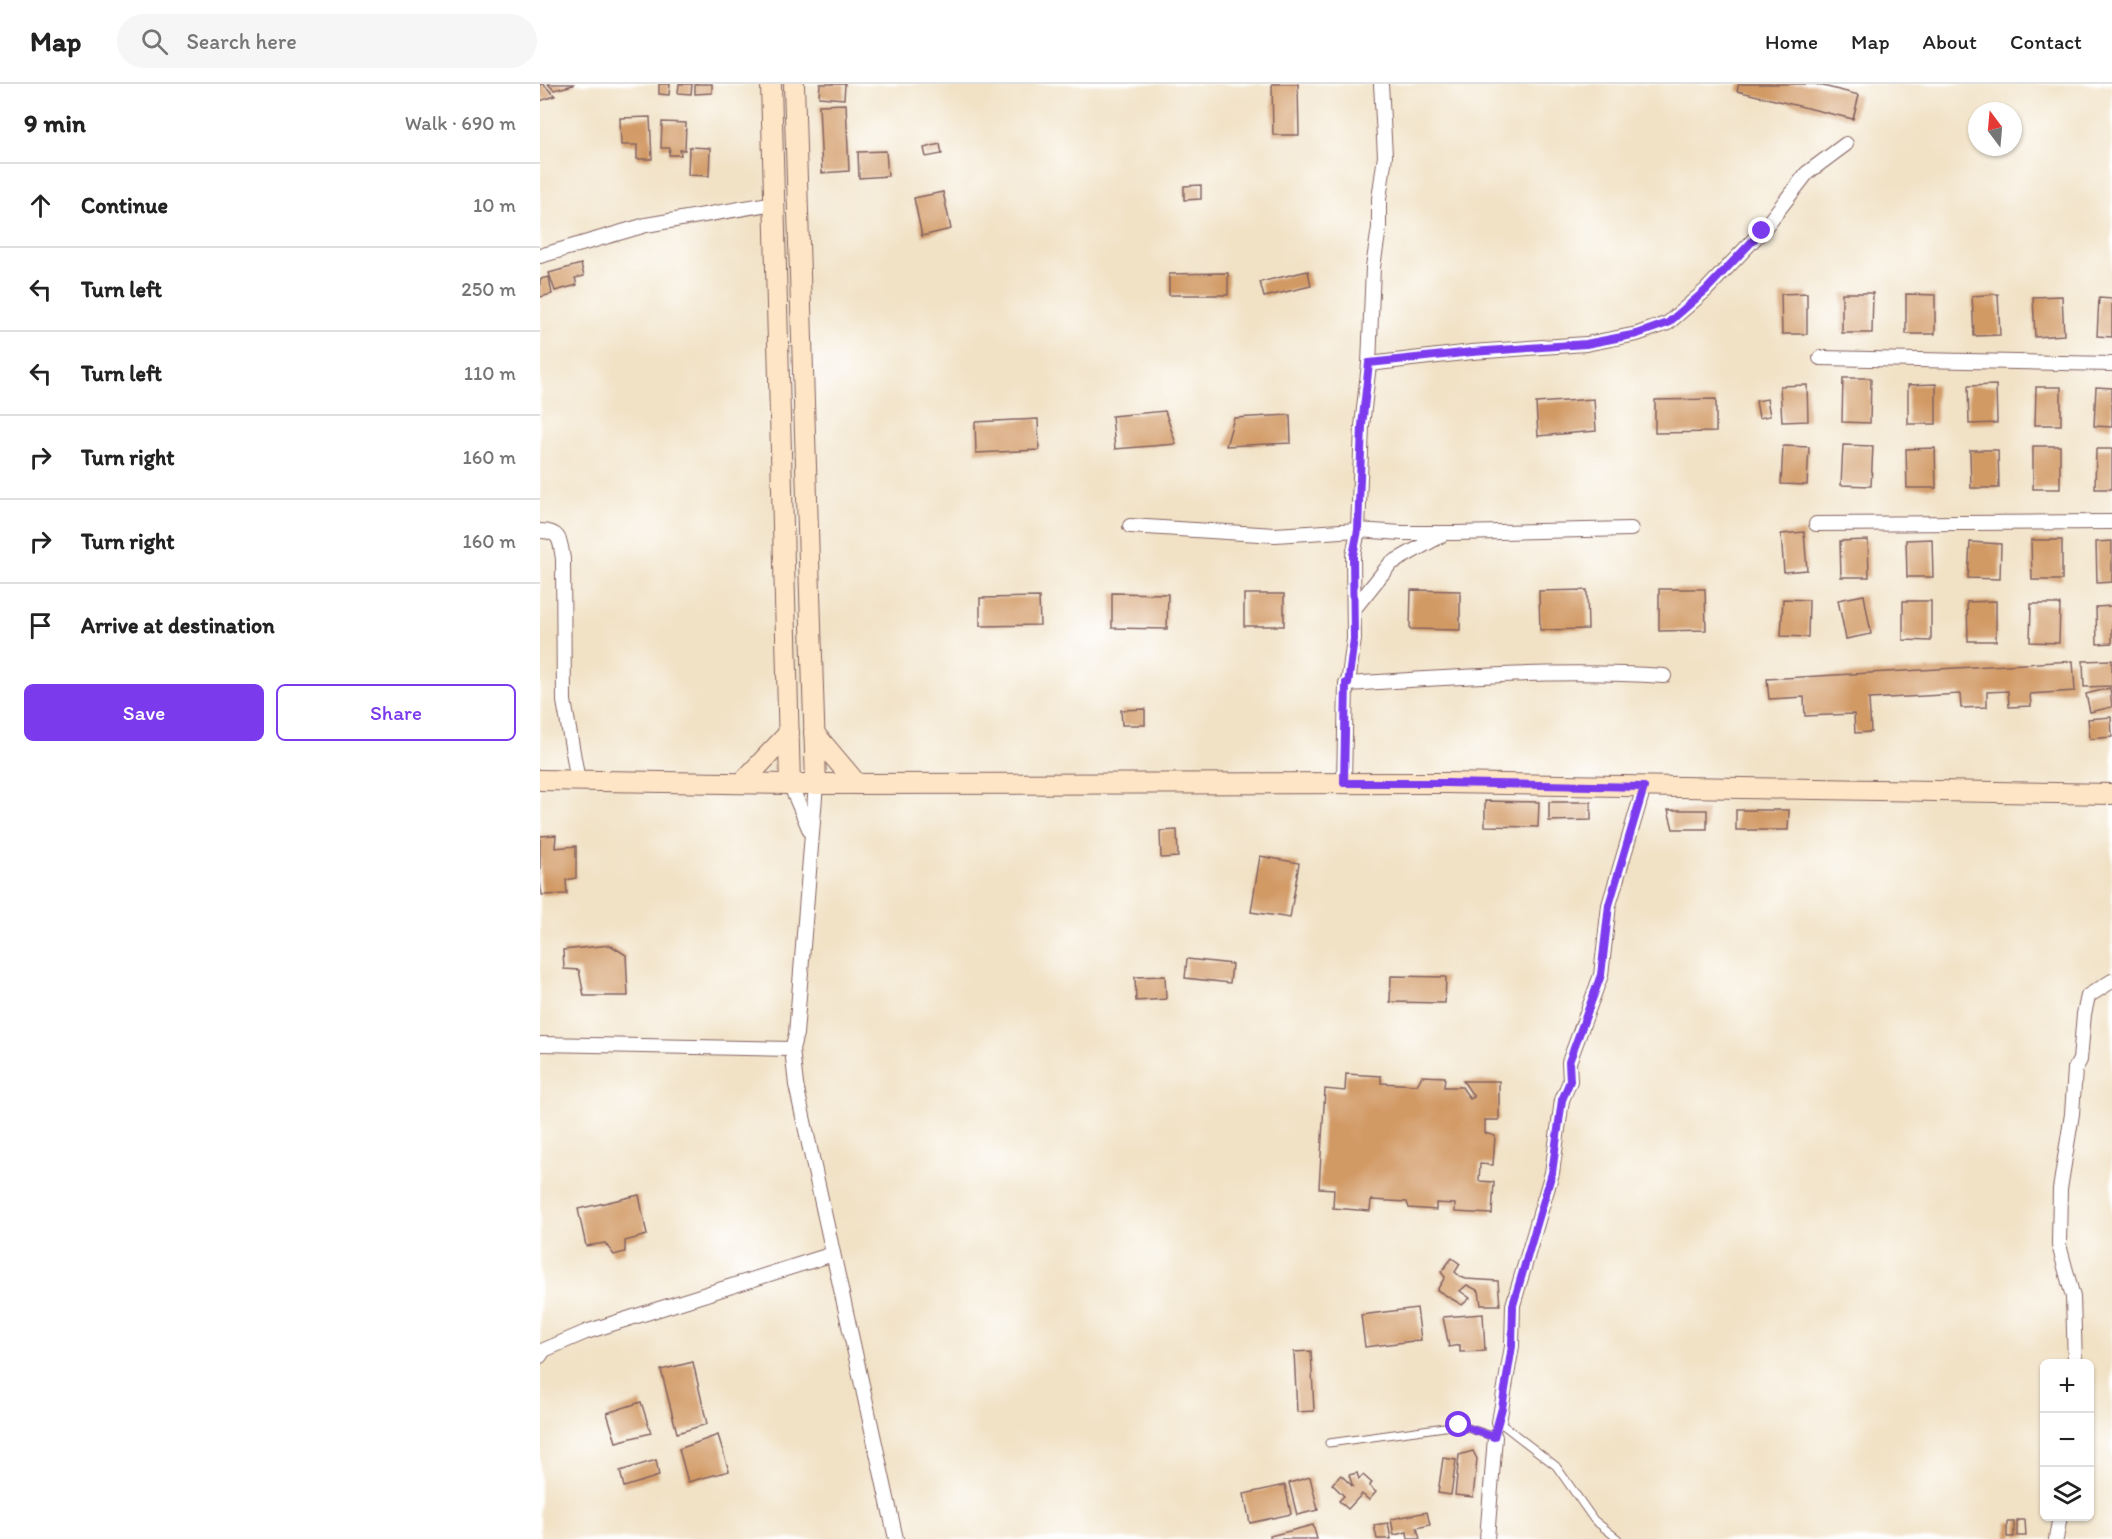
<!DOCTYPE html>
<meta charset="utf-8">
<style>
:root{--surface:#fff;--page:#f6f6f6;--text:#222;--muted:#767676;--line:#e0e0e0;--accent:#7c3aed}
body{margin:0;font-family:Itim,sans-serif;background:var(--page);color:var(--text)}
.controls{position:absolute;right:18px;bottom:18px;display:grid;overflow:hidden;border-radius:9px;box-shadow:0 2px 4px #0004}
.controls button{width:54px;height:54px;display:grid;place-items:center;padding:0;border:0;border-bottom:2px solid var(--line);background:var(--surface);color:var(--text);font:30px sans-serif}
.compass{position:absolute;left:1428px;top:18px;width:54px;height:54px;border-radius:50%;background:var(--surface);box-shadow:0 2px 4px #0004;rotate:344deg}
.stop{position:absolute;width:18px;height:18px;margin:-14px;border:4px solid #7c3aed;border-radius:50%;background:#fff}
.stop.end{background:#7c3aed;border-color:#fff;box-shadow:0 2px 6px #0008}
.list{margin:0;padding:0;list-style:none}
h2{display:flex;justify-content:space-between;align-items:center;height:78px;margin:0;padding:0 24px;font-size:26px}
h2 small{font-size:20px;font-weight:400;color:var(--muted)}
.list li{display:grid;grid-template-columns:39px 1fr auto;gap:18px;align-items:center;box-sizing:border-box;height:84px;padding:0 24px;border-top:2px solid var(--line)}
.list b{display:block;font-size:22px;white-space:nowrap}
.list em{font-size:20px;font-style:normal;color:var(--muted)}
.actions{display:flex;gap:12px;padding:18px 24px}
.actions a{flex:1;padding:14px 0;border:2px solid var(--accent);border-radius:9px;text-align:center;font-size:21px;color:var(--accent)}
.actions .main{background:var(--accent);color:#fff}
.icon{flex:none;width:33px;height:33px;fill:none;stroke:currentColor;stroke-width:2;stroke-linecap:round;stroke-linejoin:round}
.map{position:relative;flex:none;width:1572px;height:1455px;overflow:hidden}
header{display:flex;align-items:center;gap:36px;box-sizing:border-box;height:84px;padding:0 30px;background:var(--surface);border-bottom:2px solid var(--line)}
header strong{font-size:28px}
nav{display:flex;gap:33px;margin-inline-start:auto;font-size:21px}
.search{width:420px;height:54px;background:var(--page);display:flex;align-items:center;gap:15px;box-sizing:border-box;padding:0 21px;border-radius:33px;color:var(--muted);font-size:22px}
main{display:flex}
aside{flex:1;background:var(--surface)}
.map>svg:first-child{display:block}
.building{fill:#d19964}
.lines{fill:none;stroke-linecap:round;stroke-linejoin:round}
.lane-casing{stroke:#846361;stroke-width:9}
.street-casing{stroke:#846361;stroke-width:16}
.secondary-casing{stroke:#846361;stroke-width:22}
.lane{stroke:#fff;stroke-width:7}
.street{stroke:#fff;stroke-width:14}
.secondary{stroke:#fde5c5;stroke-width:20}
.route{stroke:#7c3aed;stroke-width:8}
</style>
<header>
<strong>Map</strong>
<div class="search"><svg class="icon" aria-label="search" viewBox="0 0 24 24"><circle cx="10" cy="10" r="6"/><path d="M15 15l6 6"/></svg>Search here</div>
<nav><a>Home</a><a>Map</a><a>About</a><a>Contact</a></nav>
</header>
<main>
<aside>
<h2>9 min<small>Walk · 690 m</small></h2>
<ul class="list">
<li><svg class="icon" aria-label="ahead" viewBox="0 0 24 24"><path d="M12 20V5M6 11l6-6 6 6"/></svg><div><b>Continue</b></div><em>10 m</em></li>
<li><svg class="icon" aria-label="left" viewBox="0 0 24 24"><path d="M17 20v-9H6M10 6l-5 5 5 5"/></svg><div><b>Turn left</b></div><em>250 m</em></li>
<li><svg class="icon" aria-label="left" viewBox="0 0 24 24"><path d="M17 20v-9H6M10 6l-5 5 5 5"/></svg><div><b>Turn left</b></div><em>110 m</em></li>
<li><svg class="icon" aria-label="right" viewBox="0 0 24 24"><path d="M7 20v-9h11M14 6l5 5-5 5"/></svg><div><b>Turn right</b></div><em>160 m</em></li>
<li><svg class="icon" aria-label="right" viewBox="0 0 24 24"><path d="M7 20v-9h11M14 6l5 5-5 5"/></svg><div><b>Turn right</b></div><em>160 m</em></li>
<li><svg class="icon" aria-label="arrive" viewBox="0 0 24 24"><path d="M6 21V4h12l-3 4 3 4H6"/></svg><div><b>Arrive at destination</b></div></li>
</ul>
<div class="actions"><a class="main">Save</a><a>Share</a></div>
</aside>
<div class="map">
<svg width="1572" height="1455" viewBox="0 0 1572 1455">
<rect width="100%" height="100%" fill="#fff"/>
<filter id="ink" filterUnits="userSpaceOnUse"><feTurbulence type="fractalNoise" baseFrequency=".0167" numOctaves="2"/><feDisplacementMap in="SourceGraphic" scale="12" xChannelSelector="R" yChannelSelector="G"/><feConvolveMatrix kernelMatrix="1 2 1 2 8 2 1 2 1" color-interpolation-filters="sRGB"/></filter>
<filter id="wash" filterUnits="userSpaceOnUse"><feTurbulence type="fractalNoise" baseFrequency=".008" numOctaves="4" result="noise"/><feDisplacementMap in="SourceGraphic" scale="24" xChannelSelector="R" yChannelSelector="G"/><feGaussianBlur stdDeviation="1.35" result="paint"/><feColorMatrix in="noise" values="0 0 0 0 0 0 0 0 0 0 0 0 0 0 0 0 0 1.4 0 .05"/><feComposite in="paint" operator="in"/></filter>
<g filter="url(#wash)">
<rect width="100%" height="100%" fill="#f1e2c6"/>
<g id="blocks">
<!-- building -->
<g class="building">
<path d="M 0,0 L 3,0 L 15,12 L 0,17 Z"/>
<path d="M 8,0 L 34,0 L 34,1 L 14,6 Z"/>
<path d="M 119,0 L 130,0 L 129,11 L 119,10 Z"/>
<path d="M 139,0 L 152,0 L 151,10 L 138,9 Z"/>
<path d="M 155,0 L 172,0 L 172,9 L 155,10 Z"/>
<path d="M 280,0 L 305,0 L 304,15 L 279,13 Z"/>
<path d="M 732,0 L 758,0 L 759,51 L 733,51 Z"/>
<path d="M 1199,0 L 1275,0 L 1319,11 L 1313,35 L 1197,7 Z"/>
<path d="M 306,20 L 309,87 L 282,89 L 279,21 Z"/>
<path d="M 110,33 L 112,75 L 97,75 L 97,61 L 81,61 L 80,34 Z"/>
<path d="M 122,38 L 146,39 L 145,66 L 140,66 L 141,71 L 129,71 L 130,64 L 121,64 Z"/>
<path d="M 400,60 L 402,70 L 386,73 L 384,64 Z"/>
<path d="M 149,63 L 170,64 L 169,92 L 148,91 Z"/>
<path d="M 346,67 L 348,92 L 319,94 L 318,68 Z"/>
<path d="M 661,101 L 661,115 L 644,116 L 644,102 Z"/>
<path d="M 403,108 L 411,145 L 382,152 L 374,114 Z"/>
<path d="M 41,180 L 44,192 L 35,194 L 37,201 L 15,207 L 9,189 Z"/>
<path d="M 768,187 L 771,202 L 724,213 L 720,198 Z"/>
<path d="M 688,189 L 688,211 L 629,211 L 629,190 Z"/>
<path d="M 9,193 L 12,210 L 0,213 L 0,195 Z"/>
<path d="M 1267,209 L 1267,250 L 1242,250 L 1241,210 Z"/>
<path d="M 1302,209 L 1333,209 L 1332,249 L 1302,249 Z"/>
<path d="M 1366,210 L 1395,211 L 1395,250 L 1366,250 Z"/>
<path d="M 1458,210 L 1460,251 L 1434,252 L 1432,212 Z"/>
<path d="M 1522,212 L 1524,251 L 1495,253 L 1493,213 Z"/>
<path d="M 1559,214 L 1572,215 L 1572,253 L 1557,252 Z"/>
<path d="M 1303,294 L 1331,294 L 1330,339 L 1302,338 Z"/>
<path d="M 1396,300 L 1396,340 L 1368,340 L 1368,301 Z"/>
<path d="M 1267,301 L 1268,337 L 1242,338 L 1240,302 Z"/>
<path d="M 1456,301 L 1457,339 L 1429,340 L 1428,302 Z"/>
<path d="M 1496,303 L 1521,303 L 1521,341 L 1495,341 Z"/>
<path d="M 1556,303 L 1572,304 L 1572,343 L 1554,342 Z"/>
<path d="M 1054,315 L 1056,347 L 998,352 L 996,319 Z"/>
<path d="M 1176,315 L 1176,348 L 1115,349 L 1115,316 Z"/>
<path d="M 1227,315 L 1230,332 L 1219,334 L 1216,317 Z"/>
<path d="M 625,327 L 636,360 L 575,365 L 572,332 Z"/>
<path d="M 750,331 L 751,359 L 686,362 L 694,334 Z"/>
<path d="M 498,335 L 499,366 L 436,369 L 435,338 Z"/>
<path d="M 1303,361 L 1333,362 L 1331,402 L 1301,401 Z"/>
<path d="M 1243,362 L 1269,363 L 1267,401 L 1241,400 Z"/>
<rect x="1493" y="362" width="27" height="43"/>
<path d="M 1395,364 L 1396,404 L 1367,404 L 1366,365 Z"/>
<path d="M 1556,365 L 1572,365 L 1572,405 L 1555,405 Z"/>
<path d="M 1430,366 L 1458,366 L 1459,404 L 1431,404 Z"/>
<path d="M 1264,448 L 1267,486 L 1244,488 L 1241,450 Z"/>
<path d="M 1392,455 L 1393,493 L 1367,493 L 1366,456 Z"/>
<path d="M 1328,456 L 1329,493 L 1301,493 L 1300,457 Z"/>
<path d="M 1491,456 L 1522,456 L 1522,496 L 1492,496 Z"/>
<path d="M 1572,457 L 1572,498 L 1557,499 L 1556,458 Z"/>
<path d="M 1430,458 L 1461,460 L 1460,495 L 1428,494 Z"/>
<path d="M 1119,505 L 1165,505 L 1166,546 L 1119,547 Z"/>
<path d="M 871,506 L 920,507 L 920,546 L 870,545 Z"/>
<path d="M 1047,506 L 1048,545 L 1000,546 L 999,507 Z"/>
<path d="M 572,509 L 628,510 L 627,545 L 572,544 Z"/>
<rect x="704" y="510" width="40" height="32"/>
<path d="M 1324,511 L 1331,550 L 1306,555 L 1298,516 Z"/>
<path d="M 499,513 L 500,541 L 440,542 L 440,514 Z"/>
<path d="M 1243,515 L 1269,516 L 1268,553 L 1241,552 Z"/>
<path d="M 1363,517 L 1391,517 L 1391,557 L 1363,556 Z"/>
<path d="M 1456,517 L 1456,557 L 1428,557 L 1427,518 Z"/>
<path d="M 1491,520 L 1520,520 L 1519,559 L 1490,558 Z"/>
<path d="M 1572,522 L 1572,559 L 1557,560 L 1556,523 Z"/>
<path d="M 1572,576 L 1572,602 L 1544,603 L 1543,577 Z"/>
<path d="M 1533,577 L 1535,607 L 1490,610 L 1491,622 L 1469,623 L 1468,607 L 1447,608 L 1447,623 L 1421,624 L 1420,610 L 1329,615 L 1331,648 L 1315,649 L 1314,630 L 1265,632 L 1264,613 L 1229,615 L 1227,595 Z"/>
<path d="M 1570,604 L 1572,623 L 1550,628 L 1546,610 Z"/>
<path d="M 605,625 L 605,641 L 582,641 L 581,626 Z"/>
<path d="M 1571,633 L 1572,653 L 1550,655 L 1548,635 Z"/>
<path d="M 945,717 L 999,718 L 998,743 L 945,742 Z"/>
<path d="M 1009,718 L 1051,718 L 1051,736 L 1009,737 Z"/>
<path d="M 1128,726 L 1167,726 L 1167,745 L 1133,745 Z"/>
<path d="M 1196,726 L 1249,726 L 1248,746 L 1196,746 Z"/>
<path d="M 637,746 L 638,773 L 621,774 L 620,747 Z"/>
<path d="M 16,751 L 15,764 L 36,762 L 36,794 L 26,796 L 27,810 L 2,811 L 0,796 L 0,752 Z"/>
<path d="M 720,772 L 759,779 L 750,834 L 711,828 Z"/>
<path d="M 70,861 L 86,871 L 88,912 L 44,912 L 39,886 L 24,885 L 23,866 Z"/>
<path d="M 647,875 L 692,880 L 690,899 L 645,894 Z"/>
<path d="M 625,892 L 626,915 L 596,917 L 595,893 Z"/>
<path d="M 851,892 L 906,893 L 905,919 L 850,918 Z"/>
<path d="M 806,990 L 841,992 L 841,999 L 877,1001 L 882,992 L 905,993 L 904,1003 L 922,1003 L 930,1015 L 934,1013 L 923,997 L 959,997 L 959,1036 L 945,1036 L 945,1049 L 955,1052 L 953,1081 L 940,1080 L 939,1097 L 954,1098 L 952,1130 L 915,1128 L 915,1120 L 896,1119 L 896,1126 L 869,1124 L 867,1118 L 831,1116 L 830,1127 L 793,1124 L 794,1105 L 779,1104 L 785,1005 L 805,1007 Z"/>
<path d="M 99,1111 L 107,1151 L 85,1157 L 85,1168 L 74,1171 L 65,1159 L 46,1162 L 38,1125 Z"/>
<path d="M 912,1174 L 920,1180 L 915,1188 L 921,1193 L 926,1195 L 958,1197 L 960,1221 L 941,1221 L 939,1207 L 927,1201 L 920,1207 L 930,1214 L 922,1221 L 897,1206 L 905,1193 L 901,1188 Z"/>
<path d="M 877,1224 L 881,1256 L 825,1263 L 821,1231 Z"/>
<path d="M 943,1230 L 945,1267 L 920,1268 L 920,1261 L 909,1263 L 903,1233 Z"/>
<path d="M 771,1267 L 774,1327 L 757,1328 L 754,1268 Z"/>
<path d="M 153,1278 L 167,1340 L 137,1349 L 121,1286 Z"/>
<path d="M 101,1318 L 111,1349 L 76,1358 L 67,1329 Z"/>
<path d="M 178,1351 L 189,1387 L 148,1398 L 139,1365 Z"/>
<path d="M 933,1367 L 937,1375 L 933,1413 L 915,1411 L 919,1371 Z"/>
<path d="M 903,1374 L 916,1376 L 911,1411 L 898,1409 Z"/>
<path d="M 116,1376 L 119,1392 L 84,1403 L 80,1387 Z"/>
<path d="M 817,1389 L 819,1395 L 823,1391 L 832,1399 L 829,1402 L 836,1408 L 829,1416 L 822,1410 L 808,1425 L 799,1417 L 804,1412 L 792,1400 L 801,1391 L 813,1403 L 809,1391 Z"/>
<path d="M 770,1393 L 778,1426 L 757,1431 L 749,1399 Z"/>
<path d="M 745,1401 L 751,1430 L 710,1439 L 704,1410 Z"/>
<path d="M 887,1428 L 890,1441 L 877,1444 L 880,1455 L 868,1455 L 867,1448 L 854,1451 L 851,1435 Z"/>
<path d="M 1477,1436 L 1485,1436 L 1486,1452 L 1477,1452 Z"/>
<rect x="1467" y="1438" width="7" height="15"/>
<path d="M 848,1439 L 851,1455 L 837,1455 L 834,1441 Z"/>
<path d="M 773,1441 L 777,1455 L 730,1455 L 730,1452 Z"/>
</g>
</g>
</g>
<g filter="url(#ink)">
<use href="#blocks" fill-opacity="0" stroke="#846361" stroke-width="1.5"/>
<g class="lines">
<defs>
<path id="lane" d="M 789,1359 L 919,1341 L 955,1353 L 959,1338 L 1016,1382 L 1054,1436 L 1078,1455"/>
<g id="street">
<path d="M 0,172 L 106,141 L 234,119"/>
<path d="M 1280,274 L 1572,280"/>
<path d="M 829,280 L 932,268 L 1046,260 L 1097,250 L 1128,239 L 1166,206 L 1222,147 L 1267,89 L 1306,60"/>
<path d="M 1276,440 L 1572,438"/>
<path d="M 590,442 L 735,451 L 818,446 L 862,449 L 915,449 L 1091,445"/>
<path d="M 0,447 C 21,447 20,457 23,475 L 24,617 L 38,697"/>
<path d="M 814,525 L 850,480 L 902,451"/>
<path d="M 808,600 C 913,593 1019,585 1124,592"/>
<path d="M 804,699 L 806,599 L 808,600 L 814,555 L 813,472 L 818,446 L 822,342 L 829,280 L 833,183 L 839,144 L 839,115 L 845,72 L 841,0"/>
<path d="M 250,700 L 271,749"/>
<path d="M 276,700 L 256,950 L 252,965 L 256,1001 L 356,1455"/>
<path d="M 0,960 L 252,965"/>
<path d="M 0,1272 L 4,1266 L 46,1248 L 293,1170"/>
<path d="M 1535,1280 L 1533,1213 L 1519,1161 L 1520,1105 L 1532,1030 L 1535,985 L 1540,976 L 1544,930 L 1548,912 L 1572,897"/>
<path d="M 959,1338 L 972,1262 L 973,1221 L 1012,1089 L 1022,1016 L 1030,997 L 1029,978 L 1061,891 L 1069,821 L 1104,703"/>
<path d="M 947,1455 L 955,1353"/>
<path d="M 1516,1455 L 1520,1432"/>
</g>
<g id="secondary">
<path d="M 231,0 L 250,700"/>
<path d="M 254,0 L 276,700"/>
<path d="M 274,649 L 317,700"/>
<path d="M 0,696 L 250,700 L 906,699 L 1572,710"/>
<path d="M 202,699 L 249,649"/>
</g>
</defs>
<!-- lane casing -->
<use href="#lane" class="lane-casing"/>
<!-- street casing -->
<use href="#street" class="street-casing"/>
<!-- secondary casing -->
<use href="#secondary" class="secondary-casing"/>
<!-- lane -->
<use href="#lane" class="lane"/>
<!-- street -->
<use href="#street" class="street"/>
<!-- secondary -->
<use href="#secondary" class="secondary"/>
</g>
</g>
<g class="lines" filter="url(#ink)">
<!-- route -->
<path class="route" d="M 919,1341 L 954,1353 L 962,1324 L 972,1262 L 973,1221 L 1012,1089 L 1022,1016 L 1030,997 L 1029,978 L 1061,891 L 1069,821 L 1104,703 L 906,699 L 804,699 L 806,599 L 808,600 L 814,555 L 813,472 L 818,446 L 822,342 L 829,279 L 932,268 L 1046,260 L 1097,250 L 1128,239 L 1166,206 L 1222,147"/>
</g>
</svg>
<div class="controls">
<button>+</button>
<button>−</button>
<button><svg class="icon" aria-label="layers" viewBox="0 0 24 24"><path d="M12 4l9 5-9 5-9-5zM3 14l9 5 9-5"/></svg></button>
</div>
<svg class="compass" viewBox="-18 -18 36 36"><path d="M0-13l5 13h-10z" fill="#e53935"/><path d="M0 13l5-13h-10z" fill="#767676"/></svg>
<div class="stop" style="left:919px;top:1341px"></div>
<div class="stop end" style="left:1222px;top:147px"></div>
</div>
</main>
